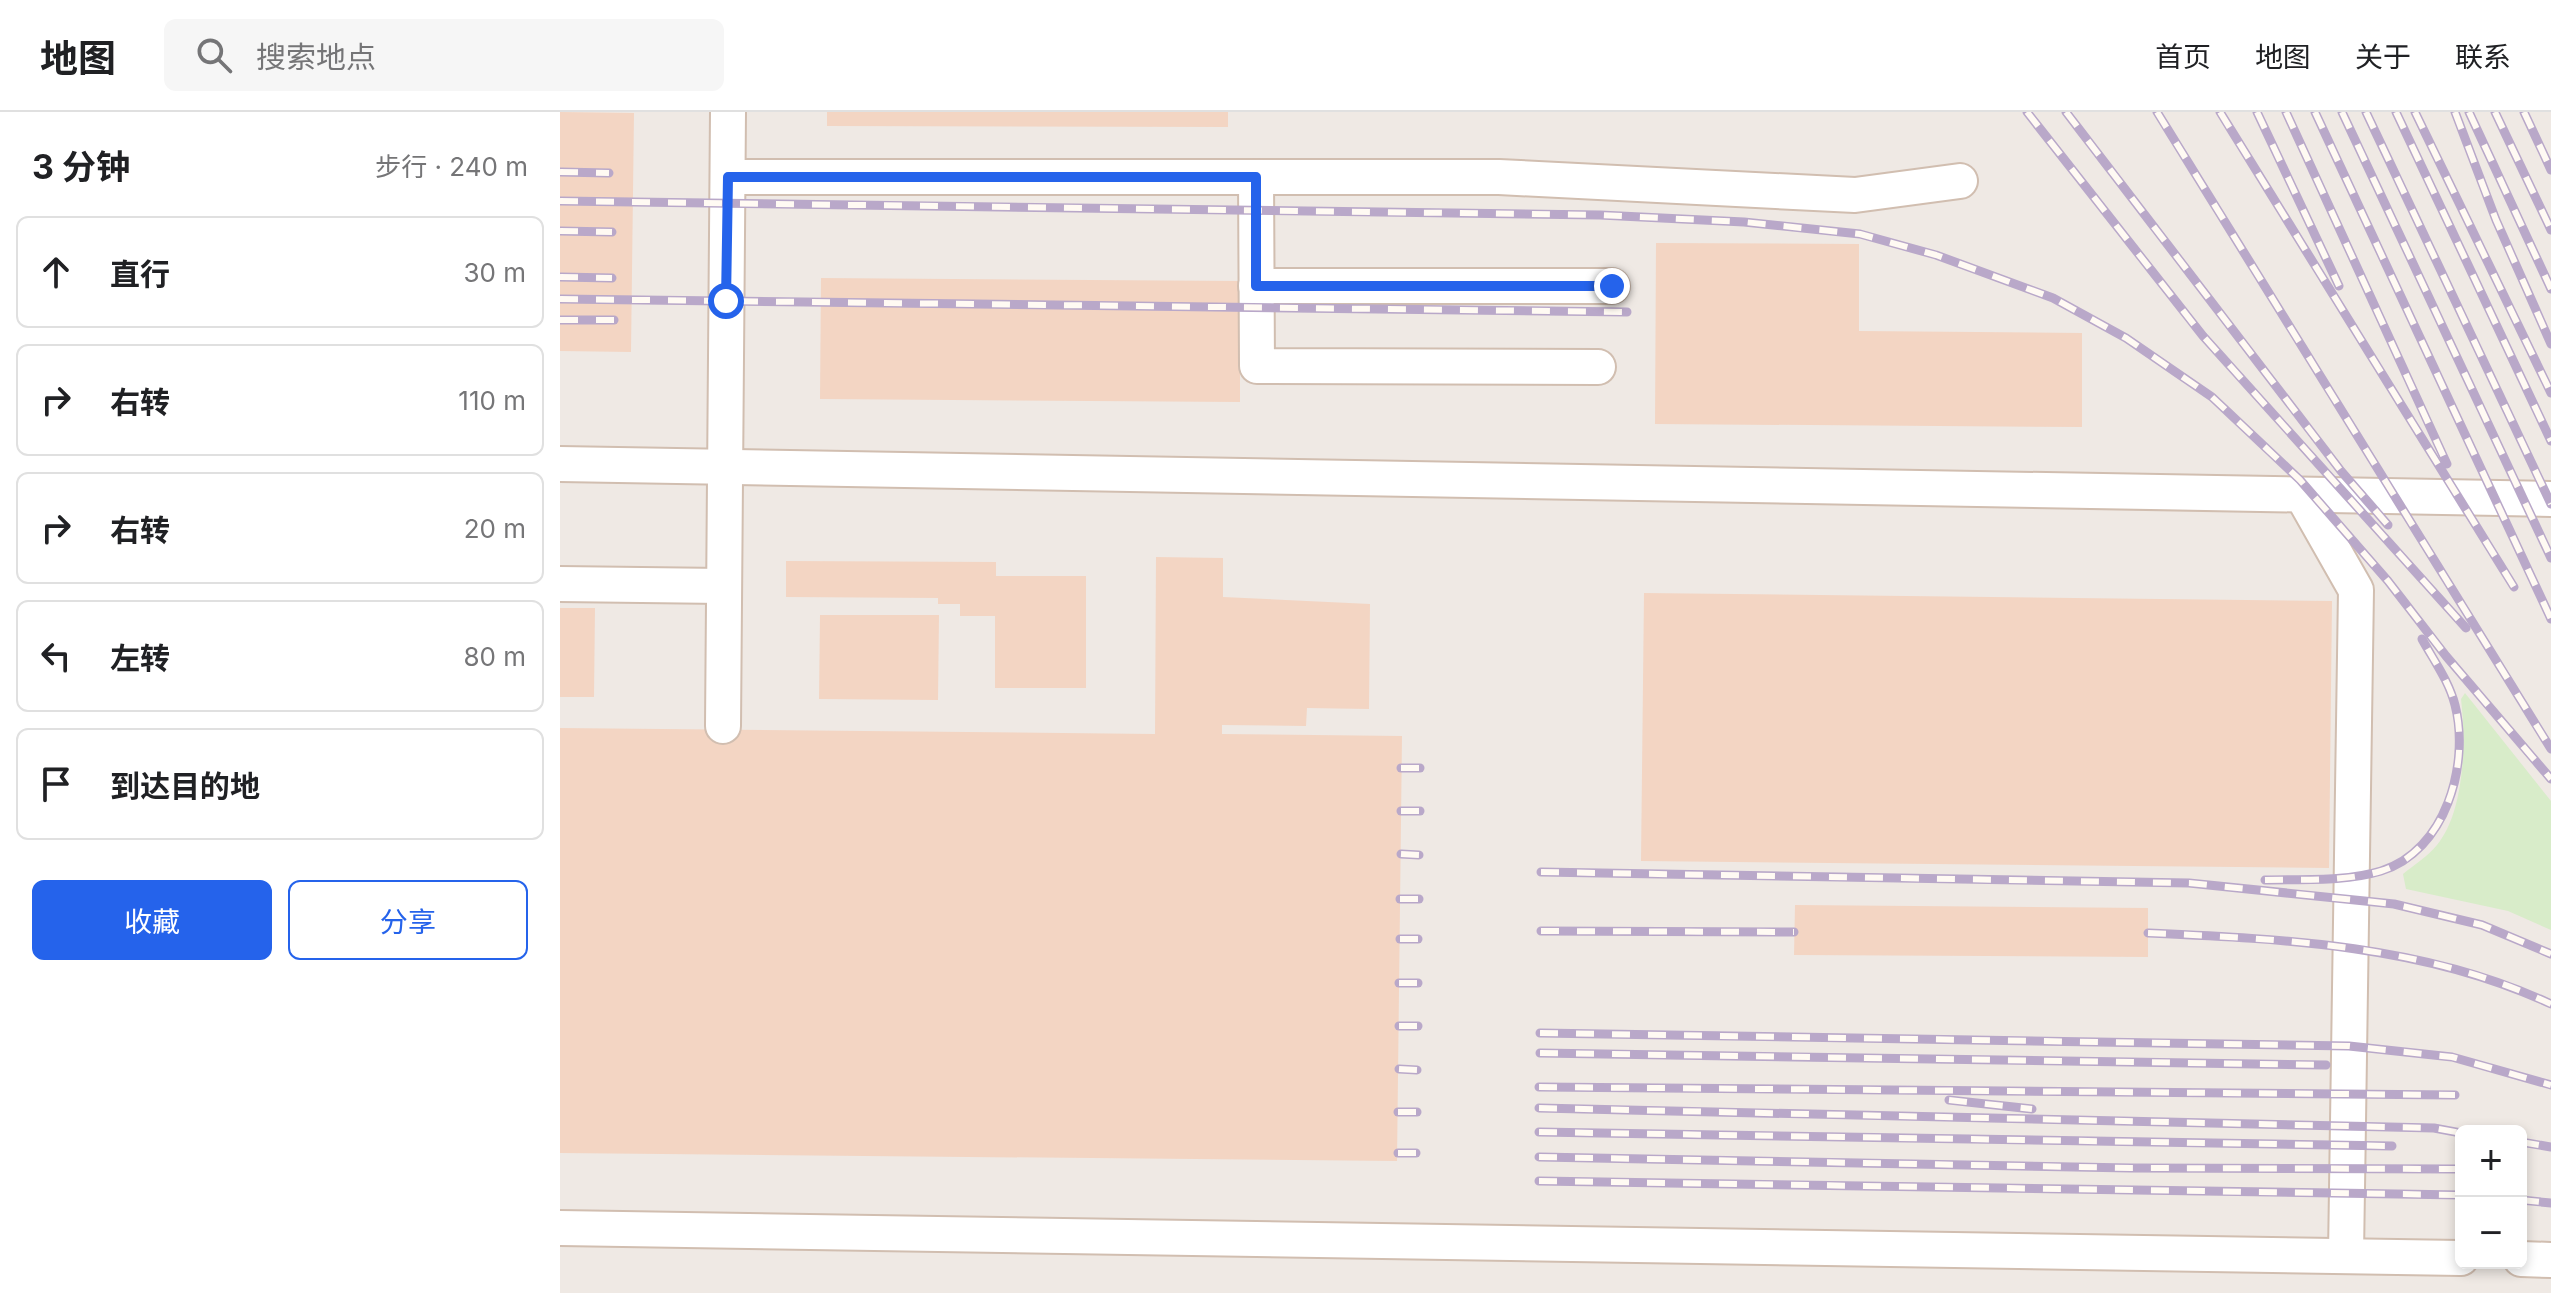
<!DOCTYPE html>
<html lang="zh">
<meta charset="utf-8">
<style>
:root{--surface:#fff;--page:#f6f6f6;--text:#202124;--muted:#757577;--line:#e0e0e0;--accent:#2563eb}
body{margin:0;font-family:Inter,"Noto Sans SC",sans-serif;background:var(--page);color:var(--text)}
.controls{position:absolute;right:24px;bottom:24px;display:grid;overflow:hidden;border-radius:12px;box-shadow:0 4px 12px #0003}
.controls button{width:72px;height:72px;display:grid;place-items:center;padding:0;border:0;border-bottom:2px solid var(--line);background:var(--surface);color:var(--text);font:40px sans-serif}
.stop{position:absolute;width:24px;height:24px;margin:-18px;border:6px solid #2563eb;border-radius:50%;background:#fff}
.stop.end{background:#2563eb;border-color:#fff;box-shadow:0 2px 8px #0008}
.list{margin:0;padding:0;list-style:none}
h2{display:flex;justify-content:space-between;align-items:center;height:104px;margin:0;padding:0 32px;font-size:34px}
h2 small{font-size:26px;font-weight:400;color:var(--muted)}
.list li{display:grid;grid-template-columns:52px 1fr auto;gap:24px;align-items:center;box-sizing:border-box;height:112px;margin:0 16px 16px;padding:0 16px;border:2px solid var(--line);border-radius:12px}
.list b{display:block;font-size:30px;white-space:nowrap}
.list em{font-size:26px;font-style:normal;color:var(--muted)}
.actions{display:flex;gap:16px;padding:24px 32px}
.actions a{flex:1;padding:18px 0;border:2px solid var(--accent);border-radius:12px;text-align:center;font-size:28px;color:var(--accent)}
.actions .main{background:var(--accent);color:#fff}
.icon{flex:none;width:44px;height:44px;fill:none;stroke:currentColor;stroke-width:2;stroke-linecap:round;stroke-linejoin:round}
.map{position:relative;flex:none;width:1991px;height:1181px;overflow:hidden}
header{display:flex;align-items:center;gap:48px;box-sizing:border-box;height:112px;padding:0 40px;background:var(--surface);border-bottom:2px solid var(--line)}
header strong{font-size:38px}
nav{display:flex;gap:44px;margin-inline-start:auto;font-size:28px}
.search{width:560px;height:72px;background:var(--page);display:flex;align-items:center;gap:20px;box-sizing:border-box;padding:0 28px;border-radius:12px;color:var(--muted);font-size:30px}
main{display:flex}
aside{flex:1;background:var(--surface)}
.map>svg:first-child{display:block}
.industrial{fill:#efe9e4;fill-rule:evenodd}
.green{fill:#d8ecc9}
.building{fill:#f3d5c3}
.lines{fill:none;stroke-linecap:round;stroke-linejoin:round}
.minor-casing{stroke:#d1beb0;stroke-width:38}
.minor{stroke:#fff;stroke-width:34}
.rail-casing{stroke:#b9a8c9;stroke-width:9}
.rail{stroke:#fffaf3;stroke-width:6;stroke-dasharray:18;stroke-linecap:butt}
.route{stroke:#2563eb;stroke-width:10}
</style>
<header>
<strong>地图</strong>
<div class="search"><svg class="icon" aria-label="search" viewBox="0 0 24 24"><circle cx="10" cy="10" r="6"/><path d="M15 15l6 6"/></svg>搜索地点</div>
<nav><a>首页</a><a>地图</a><a>关于</a><a>联系</a></nav>
</header>
<main>
<aside>
<h2>3 分钟<small>步行 · 240 m</small></h2>
<ul class="list">
<li><svg class="icon" aria-label="ahead" viewBox="0 0 24 24"><path d="M12 20V5M6 11l6-6 6 6"/></svg><div><b>直行</b></div><em>30 m</em></li>
<li><svg class="icon" aria-label="right" viewBox="0 0 24 24"><path d="M7 20v-9h11M14 6l5 5-5 5"/></svg><div><b>右转</b></div><em>110 m</em></li>
<li><svg class="icon" aria-label="right" viewBox="0 0 24 24"><path d="M7 20v-9h11M14 6l5 5-5 5"/></svg><div><b>右转</b></div><em>20 m</em></li>
<li><svg class="icon" aria-label="left" viewBox="0 0 24 24"><path d="M17 20v-9H6M10 6l-5 5 5 5"/></svg><div><b>左转</b></div><em>80 m</em></li>
<li><svg class="icon" aria-label="arrive" viewBox="0 0 24 24"><path d="M6 21V4h12l-3 4 3 4H6"/></svg><div><b>到达目的地</b></div></li>
</ul>
<div class="actions"><a class="main">收藏</a><a>分享</a></div>
</aside>
<div class="map">
<svg width="1991" height="1181" viewBox="0 0 1991 1181">
<rect width="100%" height="100%" fill="#fdf6ec"/>
<!-- industrial -->
<path class="industrial" d="M 0,0 L 1991,0 L 1991,1181 L 0,1181 ZM 1901,1019 L 1961,1019 L 1961,1151 L 1901,1151 Z"/>
<!-- green -->
<path class="green" d="M 1905,581 L 1991,689 L 1991,818 L 1948,799 L 1846,777 L 1843,762 C 1854,753 1868,744 1877,733 C 1905,699 1906,628 1901,587 Z"/>
<!-- building -->
<g class="building">
<path d="M 0,0 L 74,1 L 71,240 L 0,239 Z"/>
<path d="M 267,0 L 668,0 L 668,15 L 267,14 Z"/>
<path d="M 1096,131 L 1299,132 L 1299,219 L 1522,221 L 1522,315 L 1095,312 Z"/>
<path d="M 261,166 L 680,169 L 680,290 L 260,287 Z"/>
<path d="M 596,445 L 663,446 L 663,485 L 810,492 L 809,597 L 747,596 L 746,614 L 662,613 L 662,622 L 842,624 L 837,1049 L 0,1041 L 0,616 L 595,622 Z"/>
<path d="M 226,449 L 436,450 L 436,464 L 526,464 L 526,576 L 435,576 L 435,504 L 400,504 L 400,492 L 378,492 L 378,486 L 226,485 Z"/>
<path d="M 1084,481 L 1772,489 L 1769,756 L 1081,749 Z"/>
<path d="M 0,496 L 35,496 L 34,585 L 0,585 Z"/>
<path d="M 260,503 L 379,503 L 378,588 L 259,587 Z"/>
<path d="M 1235,793 L 1588,796 L 1588,845 L 1234,843 Z"/>
</g>
<g class="lines">
<defs>
<g id="minor">
<path d="M 168,65 L 939,65 L 1295,83 L 1400,69"/>
<path d="M 696,65 L 697,254 L 1038,255"/>
<path d="M 696,174 L 1052,174"/>
<path d="M 0,352 L 1991,387"/>
<path d="M 1742,383 L 1796,478 L 1786,1143"/>
<path d="M 0,472 L 163,474"/>
<path d="M 163,614 L 168,0"/>
<path d="M 0,1116 L 1901,1146"/>
<path d="M 1961,1147 L 1991,1148"/>
</g>
</defs>
<!-- minor casing -->
<use href="#minor" class="minor-casing"/>
<!-- minor -->
<use href="#minor" class="minor"/>
<defs>
<g id="rail">
<path d="M 1467,0 L 1643,224 L 1906,516"/>
<path d="M 1506,0 L 1781,359 L 1828,413"/>
<path d="M 1597,0 L 1991,637"/>
<path d="M 1660,0 L 1954,475"/>
<path d="M 1697,0 L 1779,174"/>
<path d="M 1726,0 L 1887,352"/>
<path d="M 1755,0 L 1991,507"/>
<path d="M 1782,0 L 1991,446"/>
<path d="M 1806,0 L 1991,392"/>
<path d="M 1836,0 L 1991,329"/>
<path d="M 1855,0 L 1991,281"/>
<path d="M 1895,0 L 1936,108 L 1991,232"/>
<path d="M 1909,0 L 1991,177"/>
<path d="M 1935,0 L 1991,118"/>
<path d="M 1964,0 L 1991,58"/>
<path d="M 0,60 L 49,61"/>
<path d="M 0,89 L 1040,103 L 1184,110 L 1300,122 L 1376,143 L 1493,186 L 1566,226 L 1652,285 L 1740,368 L 1828,469 L 1886,544 L 1991,667"/>
<path d="M 0,119 L 52,120"/>
<path d="M 0,165 L 52,166"/>
<path d="M 0,187 L 1067,200"/>
<path d="M 0,208 L 54,208"/>
<path d="M 841,656 L 860,656"/>
<path d="M 841,699 L 860,699"/>
<path d="M 841,742 L 859,743"/>
<path d="M 981,760 L 1629,771 L 1834,792 L 1922,813 L 1991,842"/>
<path d="M 1705,768 C 1744,767 1784,770 1821,759 C 1886,739 1910,652 1895,593 C 1889,569 1874,549 1862,527"/>
<path d="M 840,787 L 859,787"/>
<path d="M 981,819 L 1234,820"/>
<path d="M 1588,821 C 1725,827 1865,833 1991,892"/>
<path d="M 840,827 L 858,827"/>
<path d="M 839,871 L 858,871"/>
<path d="M 839,914 L 858,914"/>
<path d="M 980,921 L 1789,934 L 1892,945 L 1991,973"/>
<path d="M 980,941 L 1766,953"/>
<path d="M 839,957 L 857,958"/>
<path d="M 979,975 L 1895,983"/>
<path d="M 1389,988 L 1472,997"/>
<path d="M 979,996 L 1874,1016 L 1901,1021"/>
<path d="M 838,1000 L 857,1000"/>
<path d="M 979,1020 L 1832,1034"/>
<path d="M 1961,1030 L 1991,1035"/>
<path d="M 838,1041 L 856,1041"/>
<path d="M 979,1045 L 1571,1056 L 1901,1057"/>
<path d="M 979,1069 L 1901,1083"/>
<path d="M 1961,1088 L 1991,1091"/>
</g>
</defs>
<!-- rail casing -->
<use href="#rail" class="rail-casing"/>
<!-- rail -->
<use href="#rail" class="rail"/>
</g>
<g class="lines">
<!-- route -->
<path class="route" d="M 166,189 L 168,65 L 696,65 L 696,174 L 1052,174"/>
</g>
</svg>
<div class="controls">
<button>+</button>
<button>−</button>
</div>
<div class="stop" style="left:166px;top:189px"></div>
<div class="stop end" style="left:1052px;top:174px"></div>
</div>
</main>
